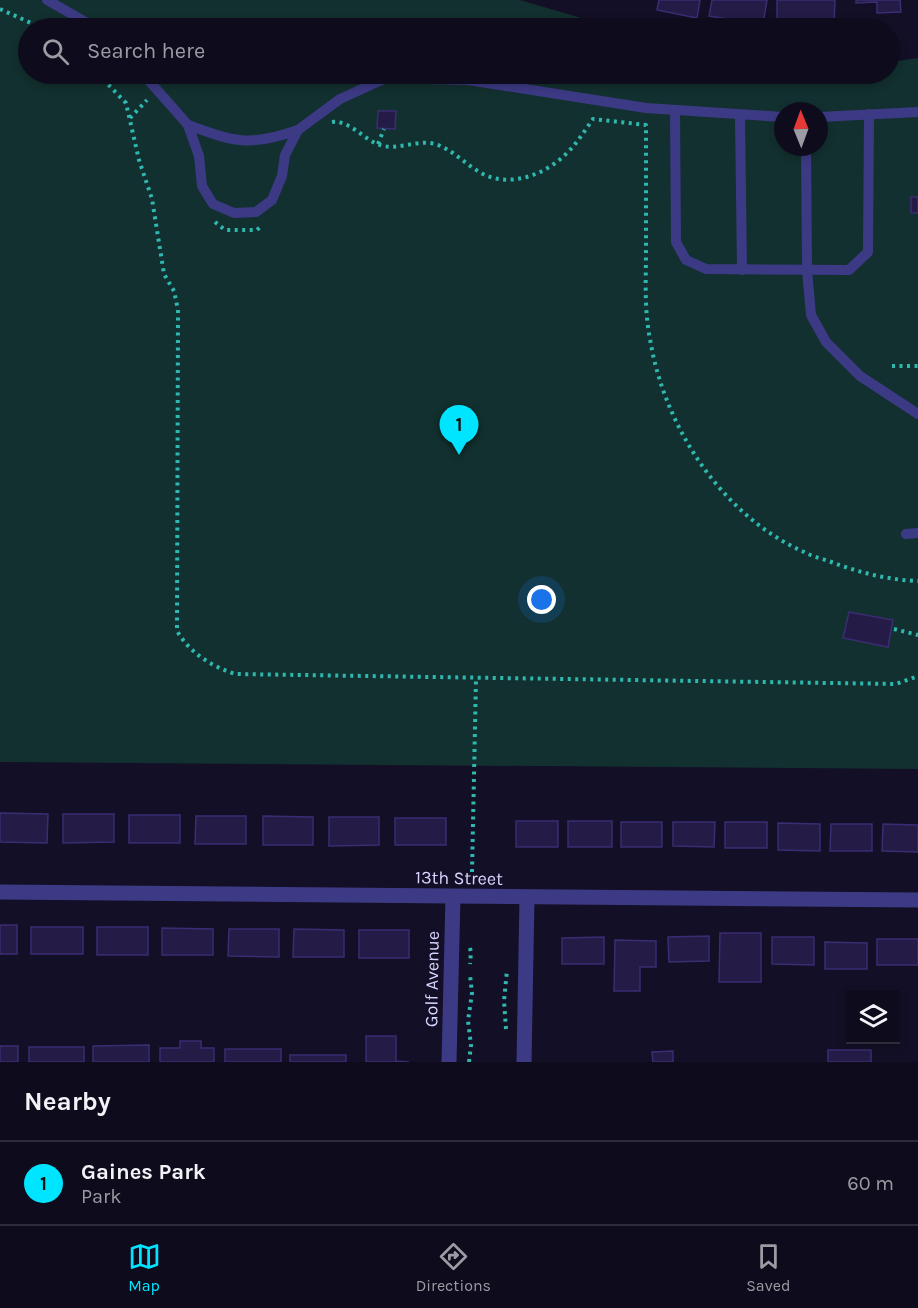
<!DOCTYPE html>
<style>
:root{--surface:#0e0b1c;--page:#171425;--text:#f1f3f6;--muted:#9b9ba3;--line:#2e2b3b;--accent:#00e5ff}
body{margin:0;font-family:Karla,sans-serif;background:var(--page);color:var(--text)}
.controls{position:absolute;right:18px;bottom:18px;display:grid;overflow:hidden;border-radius:0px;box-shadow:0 3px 9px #0003}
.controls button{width:54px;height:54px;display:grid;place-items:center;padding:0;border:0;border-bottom:2px solid var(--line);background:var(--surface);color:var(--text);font:30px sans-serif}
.compass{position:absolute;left:774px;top:102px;width:54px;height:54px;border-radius:50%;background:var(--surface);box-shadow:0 3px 9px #0003;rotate:359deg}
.you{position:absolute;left:542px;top:600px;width:21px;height:21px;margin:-15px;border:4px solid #fff;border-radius:50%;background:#1a73e8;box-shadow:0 0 0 9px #1a73e833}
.badge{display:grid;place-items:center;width:39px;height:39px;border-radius:50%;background:var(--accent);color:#111;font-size:20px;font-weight:700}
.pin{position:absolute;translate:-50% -50px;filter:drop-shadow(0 2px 3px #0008)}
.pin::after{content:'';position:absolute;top:32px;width:21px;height:18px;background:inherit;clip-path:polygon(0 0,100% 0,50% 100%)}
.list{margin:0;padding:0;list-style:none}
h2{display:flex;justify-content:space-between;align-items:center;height:78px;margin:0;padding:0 24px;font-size:26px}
h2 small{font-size:20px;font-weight:400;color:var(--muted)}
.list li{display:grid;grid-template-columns:39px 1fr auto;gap:18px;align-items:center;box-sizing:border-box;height:84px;padding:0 24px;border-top:2px solid var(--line)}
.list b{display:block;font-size:22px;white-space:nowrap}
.list p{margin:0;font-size:20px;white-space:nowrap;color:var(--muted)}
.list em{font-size:20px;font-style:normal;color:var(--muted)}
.icon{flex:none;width:33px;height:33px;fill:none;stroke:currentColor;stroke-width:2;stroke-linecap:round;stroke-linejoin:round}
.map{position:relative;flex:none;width:918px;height:1062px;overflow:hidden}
.search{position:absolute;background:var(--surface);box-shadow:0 3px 9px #0003;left:18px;right:18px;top:18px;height:66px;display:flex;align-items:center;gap:15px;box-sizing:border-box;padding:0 21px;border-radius:33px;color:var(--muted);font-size:22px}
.sheet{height:162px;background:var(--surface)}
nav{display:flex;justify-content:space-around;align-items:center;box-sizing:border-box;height:84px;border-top:2px solid var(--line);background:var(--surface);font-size:16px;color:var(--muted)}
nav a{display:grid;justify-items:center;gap:3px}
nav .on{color:var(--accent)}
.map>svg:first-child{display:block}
.green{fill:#12302f;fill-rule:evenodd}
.building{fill:#241b47;stroke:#3b2d73;stroke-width:1.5}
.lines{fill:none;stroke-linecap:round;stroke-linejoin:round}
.path{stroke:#2fb8b0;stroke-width:4;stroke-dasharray:3 4.5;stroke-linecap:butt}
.lane{stroke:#3d3a85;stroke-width:10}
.street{stroke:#3d3a85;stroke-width:15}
.labels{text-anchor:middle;stroke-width:5;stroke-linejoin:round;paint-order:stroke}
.street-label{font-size:18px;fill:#d9d4ff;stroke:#130f26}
</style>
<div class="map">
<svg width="918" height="1062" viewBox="0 0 918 1062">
<rect width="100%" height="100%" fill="#130f26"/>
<!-- green -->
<path class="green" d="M 0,0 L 520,0 L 615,28 L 28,28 L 28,74 L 890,74 L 890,62 L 918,58 L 918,769 L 0,762 ZM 783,111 L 819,111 L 819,147 L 783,147 Z"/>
<!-- building -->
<g class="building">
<path d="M 659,0 L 700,0 L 697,18 L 657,10 Z"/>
<path d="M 712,0 L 767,0 L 763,24 L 709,16 Z"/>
<path d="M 777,0 L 835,0 L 834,26 L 821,25 L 821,28 L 787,28 L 787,21 L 777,20 Z"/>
<path d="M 856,0 L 900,0 L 901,12 L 877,13 L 877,2 L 856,3 Z"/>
<path d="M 378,111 L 396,111 L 395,129 L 377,128 Z"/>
<rect x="911" y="197" width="7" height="16"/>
<path d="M 849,612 L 893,620 L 888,647 L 843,638 Z"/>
<path d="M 0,813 L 48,814 L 47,843 L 0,842 Z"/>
<path d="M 63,814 L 114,814 L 114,842 L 63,843 Z"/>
<rect x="129" y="815" width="51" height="28"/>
<path d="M 196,816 L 246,816 L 246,844 L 195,844 Z"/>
<path d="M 263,816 L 313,817 L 313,845 L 263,845 Z"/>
<path d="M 329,817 L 379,817 L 379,845 L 329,846 Z"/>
<rect x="395" y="818" width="51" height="27"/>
<rect x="516" y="821" width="42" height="26"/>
<rect x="568" y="821" width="44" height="26"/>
<rect x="621" y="822" width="41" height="25"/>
<path d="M 673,822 L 715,822 L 714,847 L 673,846 Z"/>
<rect x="725" y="822" width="42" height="26"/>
<path d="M 778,823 L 820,824 L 820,851 L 778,850 Z"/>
<path d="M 831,824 L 872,824 L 872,851 L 830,851 Z"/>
<path d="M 883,824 L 918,825 L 918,852 L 882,851 Z"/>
<rect x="0" y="925" width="17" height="29"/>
<rect x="31" y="927" width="52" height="27"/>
<rect x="97" y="927" width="51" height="28"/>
<path d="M 162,928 L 213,929 L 213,955 L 162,955 Z"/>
<path d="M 229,929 L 279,929 L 279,957 L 228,956 Z"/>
<path d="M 294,929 L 344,930 L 344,957 L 293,957 Z"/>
<rect x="359" y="930" width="50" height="28"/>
<path d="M 720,933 L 761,933 L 761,982 L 719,982 Z"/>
<path d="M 709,936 L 709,961 L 669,962 L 668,937 Z"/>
<path d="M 604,937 L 604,964 L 562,964 L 562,938 Z"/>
<path d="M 772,937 L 814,937 L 814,965 L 772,964 Z"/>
<rect x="877" y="939" width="41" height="26"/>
<path d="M 615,940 L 656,941 L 656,967 L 640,967 L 640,991 L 614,991 Z"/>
<path d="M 825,942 L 867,943 L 867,969 L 825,969 Z"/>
<path d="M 366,1036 L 396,1036 L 396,1061 L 409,1062 L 366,1062 Z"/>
<path d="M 180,1041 L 201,1041 L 201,1048 L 214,1048 L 214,1062 L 160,1062 L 160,1048 L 180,1048 Z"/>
<path d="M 149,1045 L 149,1062 L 93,1062 L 93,1046 Z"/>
<rect x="0" y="1046" width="18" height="16"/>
<rect x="29" y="1047" width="55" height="15"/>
<rect x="225" y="1049" width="56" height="13"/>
<rect x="828" y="1050" width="43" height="12"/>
<path d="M 673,1051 L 673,1062 L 653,1062 L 652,1052 Z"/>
<rect x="290" y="1055" width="56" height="7"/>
</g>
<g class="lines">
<!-- path -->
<g class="path">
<path d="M 0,9 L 42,28"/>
<path d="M 98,74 L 126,103 L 139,160 L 152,199 L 164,274 L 174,291 L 178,310 L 177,631 C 190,653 211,666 235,674 L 896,684 L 918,676"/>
<path d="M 130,118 L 147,100"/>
<path d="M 332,122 C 350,120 364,140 380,145 C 397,151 417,139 435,144 C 452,149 465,164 481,173 C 510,189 547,174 568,152 C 578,142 585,130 593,119 L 646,125 C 646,166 646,207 646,248 C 646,278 644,309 650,339 C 664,426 721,515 804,552 C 813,557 824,559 834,563 C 861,573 889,580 918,581"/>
<path d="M 378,144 L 384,129"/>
<path d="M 215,222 L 225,230 L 257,230 L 261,226"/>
<path d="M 892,366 L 918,366"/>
<path d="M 894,629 L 918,635"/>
<path d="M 472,872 L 476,678"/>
<path d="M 470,948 L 471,952 L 470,964"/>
<path d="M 506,1029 L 504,1001 L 507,970"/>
<path d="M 469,1062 L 471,1045 L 468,1021 L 472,993 L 470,975"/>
</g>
<!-- lane -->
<g class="lane">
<path d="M 47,0 L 96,28"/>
<path d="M 143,74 L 188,125 L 199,156 L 202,186 L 213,204 L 234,213 L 256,212 L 272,200 L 282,176 L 285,155 L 298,130 L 340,99 L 386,78 L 468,80 L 646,108 L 783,117"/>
<path d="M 675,110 L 676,242 L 686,260 L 706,269 L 849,270 L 868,252 L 869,114"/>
<path d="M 740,115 L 742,270"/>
<path d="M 819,117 L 918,112"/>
<path d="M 188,125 C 235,142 249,147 298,130"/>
<path d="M 806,147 L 807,270 L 811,315 L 826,342 L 860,376 L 918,414"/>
<path d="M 906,534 L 918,533"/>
</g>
<!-- street -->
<g class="street">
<path d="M 0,892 L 918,900"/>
<path d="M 449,1062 L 453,897"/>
<path d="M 524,1062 L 527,898"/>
</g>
</g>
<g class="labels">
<!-- street labels -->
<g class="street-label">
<text transform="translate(459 878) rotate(1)" y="6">13th Street</text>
<text transform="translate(432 979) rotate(-89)" y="6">Golf Avenue</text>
</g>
</g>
</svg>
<div class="controls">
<button><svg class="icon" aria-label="layers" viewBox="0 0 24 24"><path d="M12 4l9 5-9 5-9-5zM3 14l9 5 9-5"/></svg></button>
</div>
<svg class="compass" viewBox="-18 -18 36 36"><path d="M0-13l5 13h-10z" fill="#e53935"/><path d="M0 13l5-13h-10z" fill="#9b9ba3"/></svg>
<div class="you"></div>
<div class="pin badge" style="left:459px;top:455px">1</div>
<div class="search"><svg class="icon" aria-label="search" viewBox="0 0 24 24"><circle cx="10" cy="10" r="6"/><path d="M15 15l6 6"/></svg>Search here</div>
</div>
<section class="sheet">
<h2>Nearby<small></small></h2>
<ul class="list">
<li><span class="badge">1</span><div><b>Gaines Park</b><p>Park</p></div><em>60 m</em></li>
</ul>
</section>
<nav>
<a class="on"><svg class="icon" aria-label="map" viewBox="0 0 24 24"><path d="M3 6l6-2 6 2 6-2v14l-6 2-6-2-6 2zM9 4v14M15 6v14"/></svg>Map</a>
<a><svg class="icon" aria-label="directions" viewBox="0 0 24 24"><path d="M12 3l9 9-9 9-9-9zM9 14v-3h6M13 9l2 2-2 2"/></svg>Directions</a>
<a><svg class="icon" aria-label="saved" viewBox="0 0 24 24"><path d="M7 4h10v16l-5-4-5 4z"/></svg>Saved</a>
</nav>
